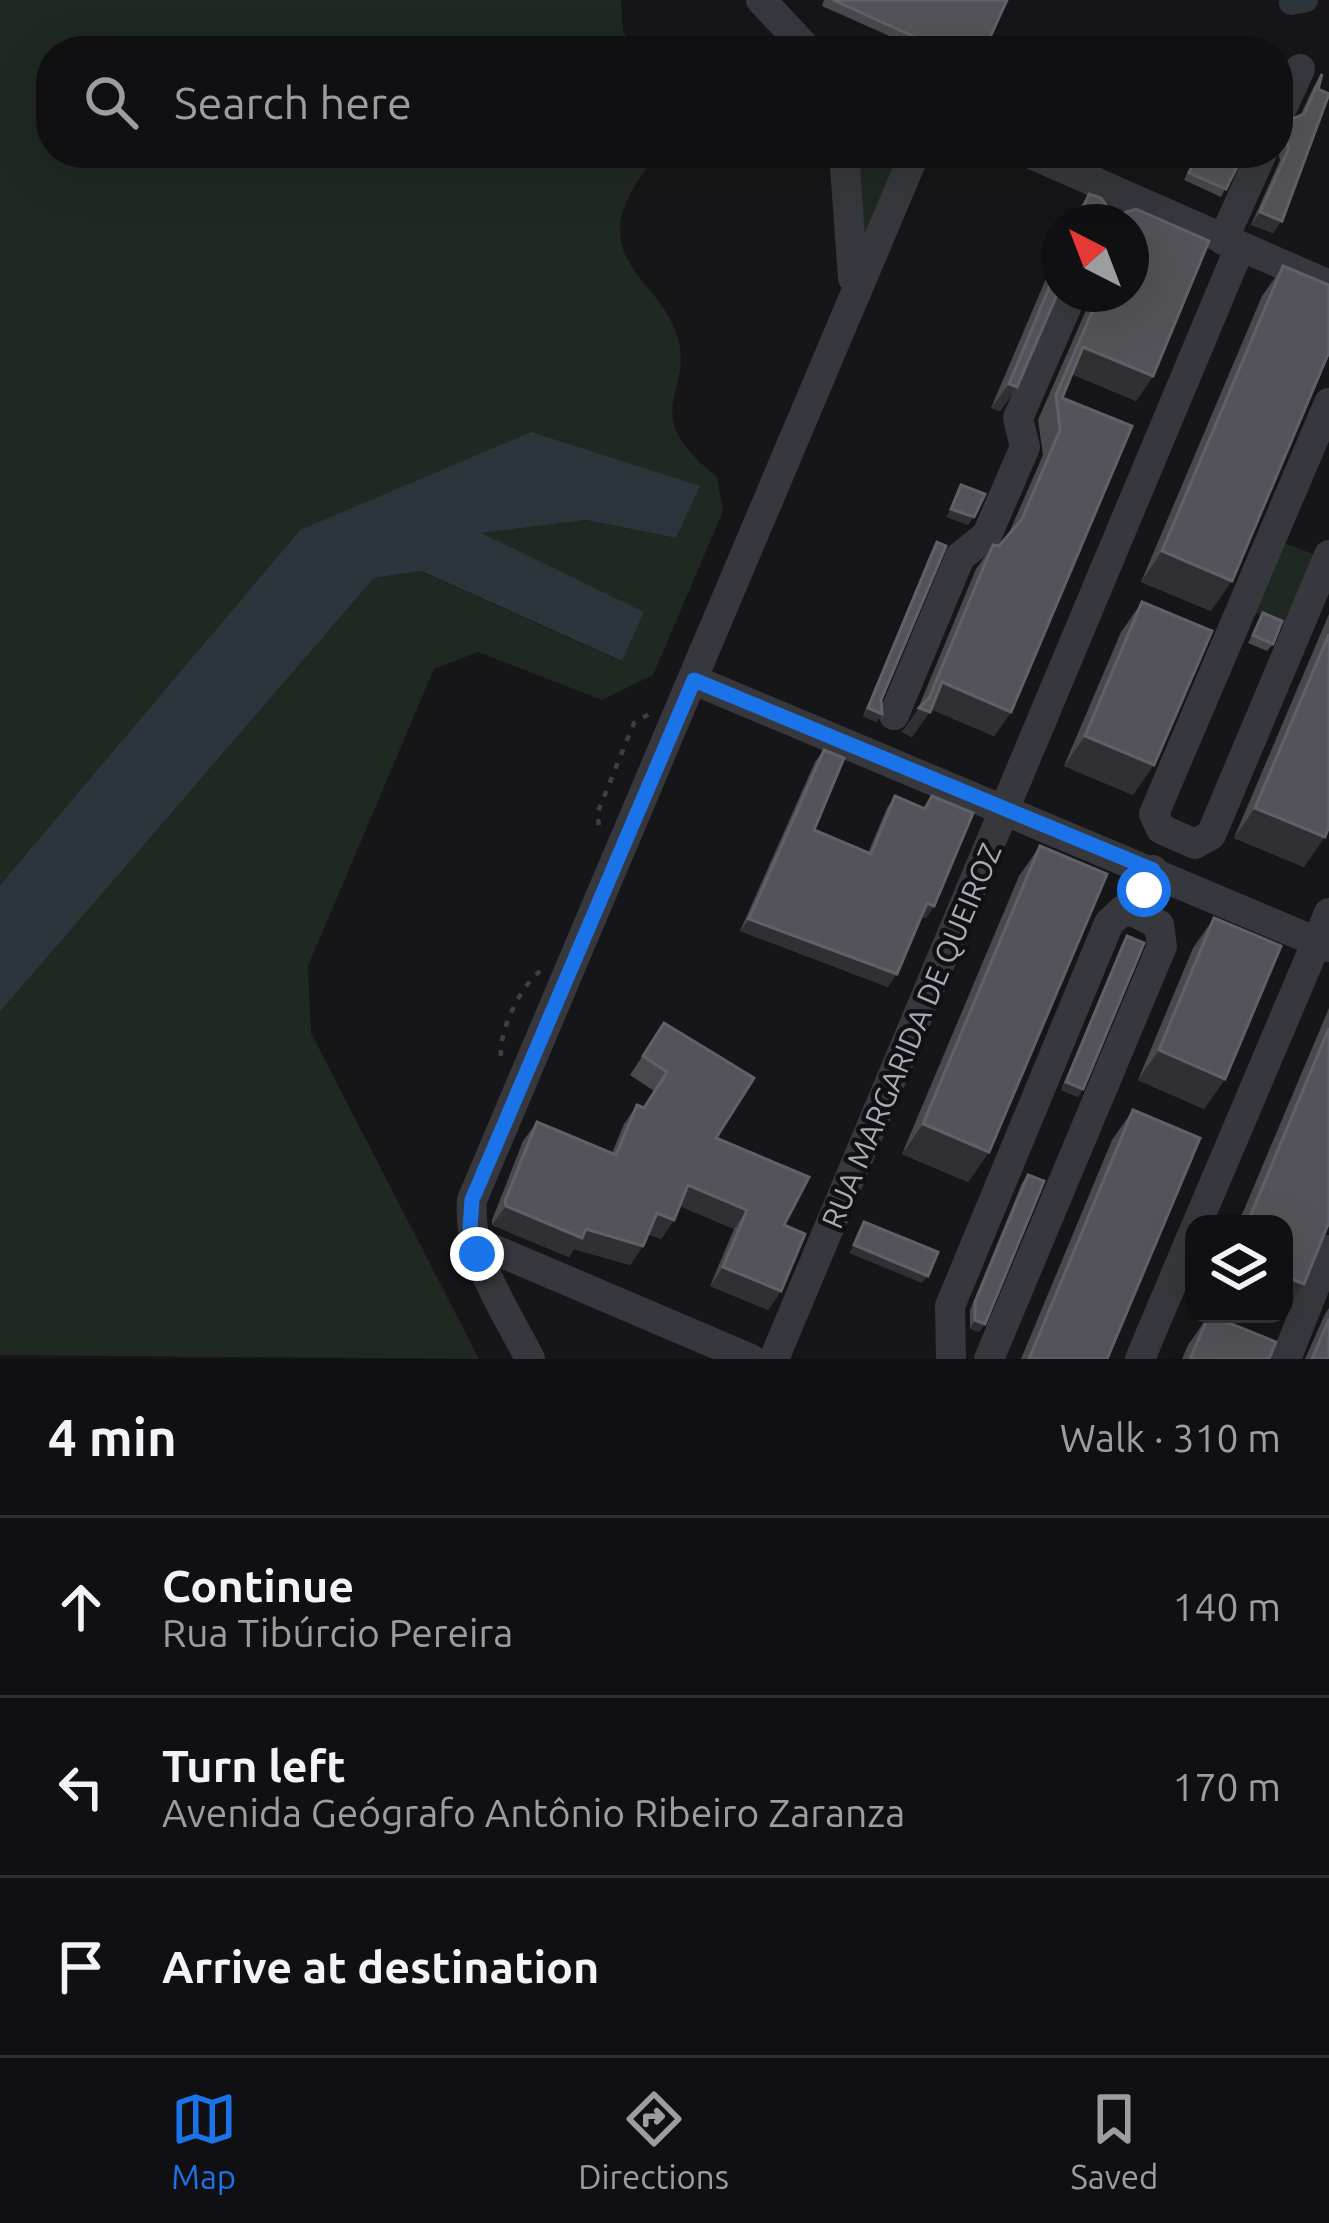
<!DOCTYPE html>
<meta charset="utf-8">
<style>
:root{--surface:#101012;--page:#19191b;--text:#f1f3f6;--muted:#9c9d9f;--line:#303032;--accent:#1a73e8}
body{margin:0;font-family:Ubuntu,sans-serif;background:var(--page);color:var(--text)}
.controls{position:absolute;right:36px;bottom:36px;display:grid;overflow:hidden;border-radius:24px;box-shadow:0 12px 48px #0002}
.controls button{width:108px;height:108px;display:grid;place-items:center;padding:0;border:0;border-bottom:3px solid var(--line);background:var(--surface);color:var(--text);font:60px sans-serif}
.compass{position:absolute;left:1041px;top:204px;width:108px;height:108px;border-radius:50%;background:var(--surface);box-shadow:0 12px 48px #0002;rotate:318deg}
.stop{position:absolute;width:36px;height:36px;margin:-27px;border:9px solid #1a73e8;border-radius:50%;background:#fff}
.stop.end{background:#1a73e8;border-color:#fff;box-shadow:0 3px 12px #0008}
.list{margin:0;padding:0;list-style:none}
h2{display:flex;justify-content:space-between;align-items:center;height:156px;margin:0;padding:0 48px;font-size:51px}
h2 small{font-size:39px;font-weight:400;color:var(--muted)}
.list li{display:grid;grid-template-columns:78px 1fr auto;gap:36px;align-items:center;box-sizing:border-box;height:180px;padding:0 48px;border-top:3px solid var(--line)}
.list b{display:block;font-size:45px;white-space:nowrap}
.list p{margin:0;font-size:39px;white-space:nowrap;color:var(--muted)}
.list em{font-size:39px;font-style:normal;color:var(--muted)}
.icon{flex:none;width:66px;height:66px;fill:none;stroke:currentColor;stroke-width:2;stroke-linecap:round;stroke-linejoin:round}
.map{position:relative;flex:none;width:1329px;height:1359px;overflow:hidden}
.search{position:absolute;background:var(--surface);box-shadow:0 12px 48px #0002;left:36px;right:36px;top:36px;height:132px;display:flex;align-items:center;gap:30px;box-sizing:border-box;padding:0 42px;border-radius:48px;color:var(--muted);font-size:45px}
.sheet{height:696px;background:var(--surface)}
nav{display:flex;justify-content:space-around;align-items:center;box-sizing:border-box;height:168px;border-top:3px solid var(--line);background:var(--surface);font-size:33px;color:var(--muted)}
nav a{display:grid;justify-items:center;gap:6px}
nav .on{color:var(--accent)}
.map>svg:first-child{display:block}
.green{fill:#202822}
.water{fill:#2c343c}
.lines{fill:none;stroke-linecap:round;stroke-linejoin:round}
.canal{stroke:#2c343c;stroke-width:24}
.path{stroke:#3d3f44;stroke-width:4.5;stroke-dasharray:6 9;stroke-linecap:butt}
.minor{stroke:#37383d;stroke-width:30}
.wall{fill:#48484d}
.shaded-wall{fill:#303033}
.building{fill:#535359;stroke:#606168;stroke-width:3}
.route{stroke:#1a73e8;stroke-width:15}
.labels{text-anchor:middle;stroke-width:9;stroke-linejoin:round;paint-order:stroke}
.street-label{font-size:30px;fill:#a8acb8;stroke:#111113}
</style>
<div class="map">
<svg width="1329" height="1359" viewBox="0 0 1329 1359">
<rect width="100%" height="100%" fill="#161618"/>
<!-- green -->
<g class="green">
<path d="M 0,0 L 621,0 L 623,32 L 638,51 L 51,51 L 51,153 L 656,153 C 643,174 621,202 620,227 C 619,269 656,288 672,323 C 705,392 628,406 717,477 L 723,511 L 653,675 L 602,700 L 478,652 L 434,669 L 308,966 L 311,1033 L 479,1359 L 0,1355 L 0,1012 L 374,578 L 420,571 L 621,661 L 643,612 L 478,533 L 586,520 L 676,538 L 699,486 L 300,530 L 0,885 Z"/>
<path d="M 857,153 L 903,153 L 865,245 Z"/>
<path d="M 1277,540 L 1323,558 L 1293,629 L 1249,610 Z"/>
</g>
<!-- water -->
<path class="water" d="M 531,432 L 700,486 L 676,538 L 586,520 L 481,533 L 644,612 L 622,661 L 421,571 L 374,578 L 0,1012 L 0,885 L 300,530 Z"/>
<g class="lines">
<!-- canal -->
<path class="canal" d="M 1291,3 L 1306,0"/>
<!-- path -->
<g class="path">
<path d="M 599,825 L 597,814 L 634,723 L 649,714"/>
<path d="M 501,1056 C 499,1031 520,987 540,971"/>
</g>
<!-- minor -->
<g class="minor">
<path d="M 761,0 L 809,51"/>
<path d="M 1278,117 L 1300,69"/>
<path d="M 844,153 L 853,278"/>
<path d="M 1029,153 L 1329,285"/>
<path d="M 1223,240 L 1262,153"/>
<path d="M 1329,403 L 1154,814 L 1161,829 L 1195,844 L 1211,835 L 1329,555"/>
<path d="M 694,680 L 1329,947"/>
<path d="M 894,715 L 960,557 L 987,535 L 1025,447 L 1018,418 L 1072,294"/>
<path d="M 1197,1224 L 1329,913"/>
<path d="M 474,1241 L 751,1359"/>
<path d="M 530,1359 C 505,1309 467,1257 472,1200 L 915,153"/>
<path d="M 774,1359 L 1240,247"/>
<path d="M 951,1359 L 950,1306 L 1109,923 L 1123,910 L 1137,913"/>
<path d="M 989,1359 L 1162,946 L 1159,925 L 1137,913 L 1153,870"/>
<path d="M 1140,1359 L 1194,1231"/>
<path d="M 1286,1359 L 1329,1250"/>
</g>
</g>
<!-- wall -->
<g class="wall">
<path d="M 824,0 L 1007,0 L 990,37 L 1013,51 L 923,51 L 822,6 Z"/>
<path d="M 1322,74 L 1273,233 L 1251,225 L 1280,160 L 1278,153 L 1278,128 L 1281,124 L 1300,116 L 1314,86 Z"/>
<path d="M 1196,153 L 1244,153 L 1221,197 L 1184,180 Z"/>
<path d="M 1089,194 L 1101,198 L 1114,216 L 1136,209 L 1209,241 L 1153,376 L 1136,401 L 1072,374 L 1062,398 L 1132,426 L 1011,712 L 994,736 L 931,709 L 912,737 L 902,732 L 917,711 L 976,569 L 993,545 L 999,546 L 1008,535 L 1043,455 L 1038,420 L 1090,301 L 1091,294 L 1131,294 L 1131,222 L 1070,222 Z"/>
<path d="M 1059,248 L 1059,290 L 1017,387 L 1000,411 L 991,408 Z"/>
<path d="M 1283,266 L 1211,611 L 1141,582 L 1262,296 Z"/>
<path d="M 937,542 L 881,700 L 882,714 L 876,722 L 863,716 L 932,550 Z"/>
<path d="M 1142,602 L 1133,795 L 1064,766 L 1121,632 Z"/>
<path d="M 1263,613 L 1273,644 L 1267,651 L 1248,643 Z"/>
<path d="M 1329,614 L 1329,826 L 1304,867 L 1234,838 Z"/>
<path d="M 824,750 L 814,830 L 868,853 L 887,808 L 895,796 L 923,808 L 932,796 L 934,906 L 926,918 L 921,917 L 888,987 L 740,931 L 815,762 Z"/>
<path d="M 1040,846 L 989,1152 L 968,1182 L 902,1154 L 1019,876 Z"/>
<path d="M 1214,918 L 1225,1079 L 1204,1109 L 1138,1080 L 1193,948 Z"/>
<path d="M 1127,936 L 1083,1089 L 1078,1097 L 1061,1090 L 1122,944 Z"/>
<path d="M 1329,1008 L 1329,1222 L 1238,1224 Z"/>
<path d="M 664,1023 L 716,1138 L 784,1225 L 781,1291 L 768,1310 L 710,1286 L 734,1229 L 680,1206 L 674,1220 L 661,1239 L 648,1234 L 643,1246 L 630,1265 L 574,1249 L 569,1257 L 492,1225 L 492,1220 L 523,1141 L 537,1122 L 612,1153 L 624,1124 L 637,1105 L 644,1108 L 654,1091 L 630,1075 Z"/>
<path d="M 1133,1110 L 1107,1359 L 1021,1359 L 1112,1140 Z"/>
<path d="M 1028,1175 L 985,1324 L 979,1332 L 970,1328 L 970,1310 L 1022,1183 Z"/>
<path d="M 1329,1308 L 1329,1359 L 1305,1359 L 1325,1314 Z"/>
<path d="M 1209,1315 L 1269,1359 L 1182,1359 L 1188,1345 Z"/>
</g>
<!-- shaded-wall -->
<g class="shaded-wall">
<path d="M 1260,212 L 1282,221 L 1273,233 L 1251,225 Z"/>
<path d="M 1083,347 L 1153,376 L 1136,401 L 1066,371 Z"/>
<path d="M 1009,384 L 1017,387 L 1000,411 L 991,408 Z"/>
<path d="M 951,509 L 974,517 L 968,525 L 946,517 Z"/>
<path d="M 1162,551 L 1232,581 L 1211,611 L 1141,582 Z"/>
<path d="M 942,682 L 1011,712 L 994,736 L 925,707 Z"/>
<path d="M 868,708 L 882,714 L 876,722 L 863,716 Z"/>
<path d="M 919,708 L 930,712 L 912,737 L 902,732 Z"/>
<path d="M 1085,736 L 1154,765 L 1133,795 L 1064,766 Z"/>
<path d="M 1255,808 L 1325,837 L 1304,867 L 1234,838 Z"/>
<path d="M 927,903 L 934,906 L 926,918 L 919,915 Z"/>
<path d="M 749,919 L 897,974 L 888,987 L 740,931 Z"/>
<path d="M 1159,1050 L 1225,1079 L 1204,1109 L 1138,1080 Z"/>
<path d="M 1066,1082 L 1083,1089 L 1078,1097 L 1061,1090 Z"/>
<path d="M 923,1124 L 989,1152 L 968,1182 L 902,1154 Z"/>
<path d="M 688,1185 L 747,1210 L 734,1229 L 675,1204 Z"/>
<path d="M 506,1206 L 586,1229 L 643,1246 L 630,1265 L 574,1249 L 569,1257 L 492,1225 Z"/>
<path d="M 657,1213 L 674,1220 L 661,1239 L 644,1232 Z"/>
<path d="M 854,1245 L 928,1276 L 922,1283 L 849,1253 Z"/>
<path d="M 723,1267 L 781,1291 L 768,1310 L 710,1286 Z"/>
<path d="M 1284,1276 L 1304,1284 L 1284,1312 Z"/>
<path d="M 975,1320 L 985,1324 L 979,1332 L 970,1328 Z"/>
</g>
<!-- building -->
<g class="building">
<path d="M 833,0 L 1007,0 L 990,37 L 1013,51 L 946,51 Z"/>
<path d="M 1322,74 L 1318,89 L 1329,94 L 1282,221 L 1260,212 L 1289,148 L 1281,124 L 1304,114 Z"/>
<path d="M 1198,153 L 1244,153 L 1226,189 L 1189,173 Z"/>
<path d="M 1089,194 L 1101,198 L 1114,216 L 1136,209 L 1209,241 L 1153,376 L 1083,347 L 1062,398 L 1132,426 L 1011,712 L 942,682 L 930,712 L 919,708 L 929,698 L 993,545 L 999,546 L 1022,519 L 1060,430 L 1056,395 L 1100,294 L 1131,294 L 1131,222 L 1077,222 Z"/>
<path d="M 1059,264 L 1059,290 L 1017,387 L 1009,384 Z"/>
<path d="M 1283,266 L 1329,285 L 1329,352 L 1232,581 L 1162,551 Z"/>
<path d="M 961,485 L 985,494 L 974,517 L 951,509 Z"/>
<path d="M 937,542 L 946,546 L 881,700 L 882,714 L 868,708 Z"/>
<path d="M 1142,602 L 1212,631 L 1154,765 L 1085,736 Z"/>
<path d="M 1263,613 L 1282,621 L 1273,644 L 1253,635 Z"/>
<path d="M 1329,634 L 1329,826 L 1325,837 L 1255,808 Z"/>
<path d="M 824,750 L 844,758 L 814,830 L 871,854 L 895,796 L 925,809 L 932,796 L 973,813 L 934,906 L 927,903 L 897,974 L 749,919 Z"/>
<path d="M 1040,846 L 1107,874 L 989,1152 L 923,1124 Z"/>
<path d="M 1214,918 L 1281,946 L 1225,1079 L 1159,1050 Z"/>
<path d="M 1127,936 L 1144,943 L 1083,1089 L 1066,1082 Z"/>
<path d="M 664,1023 L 754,1078 L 716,1138 L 809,1177 L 784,1225 L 805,1234 L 781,1291 L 723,1267 L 747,1210 L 688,1185 L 674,1220 L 657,1213 L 643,1246 L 586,1229 L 582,1238 L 506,1206 L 505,1201 L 537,1122 L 616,1155 L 637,1105 L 644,1108 L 667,1072 L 643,1056 Z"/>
<path d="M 1329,1028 L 1329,1222 L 1304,1284 L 1284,1276 L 1284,1224 L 1247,1224 Z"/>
<path d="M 1133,1110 L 1200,1138 L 1107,1359 L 1029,1359 Z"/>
<path d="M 1028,1175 L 1044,1181 L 985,1324 L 975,1320 L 975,1302 Z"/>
<path d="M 864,1222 L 938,1252 L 928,1276 L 854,1245 Z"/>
<path d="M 1209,1315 L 1276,1342 L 1269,1359 L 1190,1359 Z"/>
<path d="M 1329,1319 L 1329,1359 L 1312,1359 Z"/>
</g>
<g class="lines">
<!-- route -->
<path class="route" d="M 477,1254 L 470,1228 L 472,1200 L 694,680 L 1153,870 L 1144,890"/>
</g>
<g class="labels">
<!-- street labels -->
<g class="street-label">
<text transform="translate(912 1036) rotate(-67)" y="10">RUA MARGARIDA DE QUEIROZ</text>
</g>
</g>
</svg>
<div class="controls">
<button><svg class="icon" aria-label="layers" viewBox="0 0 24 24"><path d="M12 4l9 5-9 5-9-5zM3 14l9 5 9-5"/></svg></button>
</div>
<svg class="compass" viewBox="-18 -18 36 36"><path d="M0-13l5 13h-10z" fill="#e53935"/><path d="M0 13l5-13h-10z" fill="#9c9d9f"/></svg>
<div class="stop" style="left:1144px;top:890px"></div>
<div class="stop end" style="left:477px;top:1254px"></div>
<div class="search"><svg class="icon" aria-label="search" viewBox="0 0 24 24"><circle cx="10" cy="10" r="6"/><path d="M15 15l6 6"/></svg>Search here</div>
</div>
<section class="sheet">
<h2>4 min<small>Walk · 310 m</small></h2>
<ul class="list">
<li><svg class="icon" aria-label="ahead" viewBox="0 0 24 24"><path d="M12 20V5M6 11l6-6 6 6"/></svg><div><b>Continue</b><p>Rua Tibúrcio Pereira</p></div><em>140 m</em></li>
<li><svg class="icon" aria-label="left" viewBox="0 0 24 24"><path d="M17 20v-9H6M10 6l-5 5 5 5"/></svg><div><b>Turn left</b><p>Avenida Geógrafo Antônio Ribeiro Zaranza</p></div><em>170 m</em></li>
<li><svg class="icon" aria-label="arrive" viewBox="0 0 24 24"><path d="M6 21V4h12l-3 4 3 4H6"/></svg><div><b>Arrive at destination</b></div></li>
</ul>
</section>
<nav>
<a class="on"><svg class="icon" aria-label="map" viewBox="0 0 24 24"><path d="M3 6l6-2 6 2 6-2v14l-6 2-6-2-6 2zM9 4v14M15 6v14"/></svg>Map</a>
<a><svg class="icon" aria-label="directions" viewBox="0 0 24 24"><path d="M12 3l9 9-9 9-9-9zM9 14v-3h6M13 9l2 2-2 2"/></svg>Directions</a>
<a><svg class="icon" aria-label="saved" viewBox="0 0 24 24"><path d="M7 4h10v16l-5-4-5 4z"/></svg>Saved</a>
</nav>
